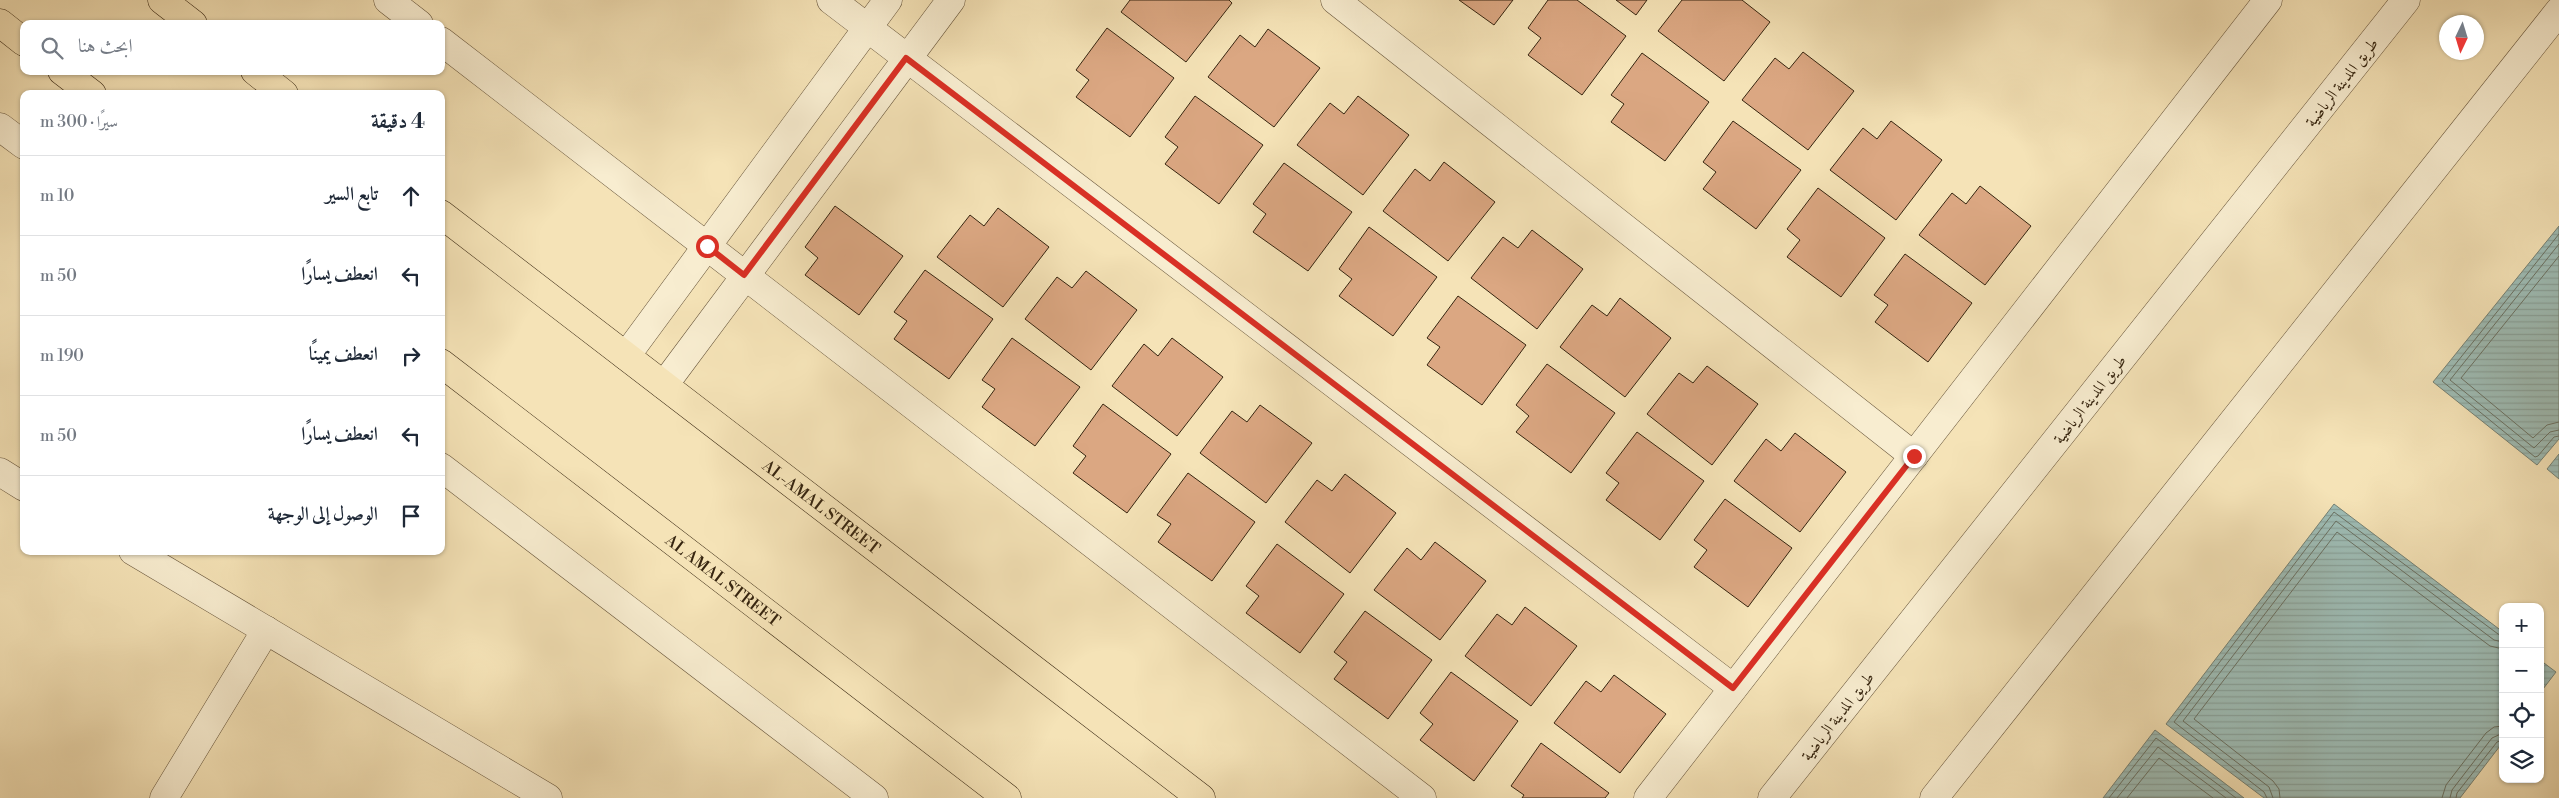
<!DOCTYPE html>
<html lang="ar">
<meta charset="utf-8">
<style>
:root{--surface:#fff;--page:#f6f6f7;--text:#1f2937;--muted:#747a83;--line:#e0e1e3}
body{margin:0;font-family:"Libre Bodoni",Amiri,serif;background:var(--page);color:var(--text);direction:rtl}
.controls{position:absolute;right:15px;bottom:15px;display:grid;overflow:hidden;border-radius:10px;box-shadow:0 1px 4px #0004}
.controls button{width:45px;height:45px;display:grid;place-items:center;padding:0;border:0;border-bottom:1px solid var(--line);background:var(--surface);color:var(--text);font:25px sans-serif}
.compass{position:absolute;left:2439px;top:15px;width:45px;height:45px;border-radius:50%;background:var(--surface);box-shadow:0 1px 4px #0004;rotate:184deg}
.stop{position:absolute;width:15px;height:15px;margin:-11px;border:4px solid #d93025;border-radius:50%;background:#fff}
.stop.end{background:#d93025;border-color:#fff;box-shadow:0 1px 5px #0008}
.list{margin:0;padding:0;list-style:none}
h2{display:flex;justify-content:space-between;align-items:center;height:65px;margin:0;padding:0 20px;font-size:21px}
h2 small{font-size:16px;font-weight:400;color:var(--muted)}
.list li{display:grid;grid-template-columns:32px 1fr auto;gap:15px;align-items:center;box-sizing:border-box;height:80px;padding:0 20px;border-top:1px solid var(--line)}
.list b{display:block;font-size:19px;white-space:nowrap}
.list em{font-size:16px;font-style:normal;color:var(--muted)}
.icon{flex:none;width:28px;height:28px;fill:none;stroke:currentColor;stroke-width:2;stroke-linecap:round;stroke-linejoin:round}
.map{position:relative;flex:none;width:2559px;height:798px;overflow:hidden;direction:ltr}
.search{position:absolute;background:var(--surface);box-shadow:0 1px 4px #0004;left:20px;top:20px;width:425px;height:55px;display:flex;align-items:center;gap:12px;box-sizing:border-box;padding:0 18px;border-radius:10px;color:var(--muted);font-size:19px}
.panel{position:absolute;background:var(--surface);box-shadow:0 1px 4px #0004;left:20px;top:90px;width:425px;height:465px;border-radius:10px;direction:rtl}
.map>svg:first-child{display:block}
.water{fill:url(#water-rules);stroke:#748074}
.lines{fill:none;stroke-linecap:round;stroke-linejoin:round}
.shore{stroke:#6a7163;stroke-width:1}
.building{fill:#dba782;stroke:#362510}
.minor-casing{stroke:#66543a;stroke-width:29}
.tertiary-casing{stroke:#66543a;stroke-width:29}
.primary-casing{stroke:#362510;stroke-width:29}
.minor{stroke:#f8edd0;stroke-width:28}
.tertiary{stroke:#f8edd0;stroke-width:28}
.primary{stroke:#f5e3b7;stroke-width:28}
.route{stroke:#d93025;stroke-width:6}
.labels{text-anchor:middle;stroke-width:5;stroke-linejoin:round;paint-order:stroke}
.street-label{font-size:16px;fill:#362510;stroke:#f8edd0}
</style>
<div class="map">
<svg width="2559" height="798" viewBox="0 0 2559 798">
<defs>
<pattern id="water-rules" width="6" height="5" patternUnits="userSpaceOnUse" patternTransform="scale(1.25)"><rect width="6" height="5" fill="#9ebdb6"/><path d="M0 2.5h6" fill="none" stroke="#89a29b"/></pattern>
</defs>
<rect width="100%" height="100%" fill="#f5e3b7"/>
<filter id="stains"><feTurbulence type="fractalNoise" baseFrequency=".004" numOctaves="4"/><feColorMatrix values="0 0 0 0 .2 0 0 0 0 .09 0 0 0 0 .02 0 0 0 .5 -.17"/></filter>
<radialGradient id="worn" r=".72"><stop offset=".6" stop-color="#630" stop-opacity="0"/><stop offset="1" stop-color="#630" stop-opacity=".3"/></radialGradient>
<!-- water -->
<g class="water">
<path d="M 2559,226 L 2559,439 L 2537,465 L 2433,382 Z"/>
<path d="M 2559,454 L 2559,479 L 2547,469 Z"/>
<path d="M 2334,504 L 2503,632 L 2503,742 L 2460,798 L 2264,798 L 2166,724 Z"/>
<path d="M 2540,660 L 2556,672 L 2540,693 Z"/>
<path d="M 2155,730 L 2244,798 L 2103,798 Z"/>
</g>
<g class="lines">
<!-- shore -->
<g class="shore">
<path d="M 2559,234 L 2442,381 L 2535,457 L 2538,456 L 2554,437 L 2559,436"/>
<path d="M 2559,244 L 2450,380 L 2534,448 L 2550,432 L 2559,430"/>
<path d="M 2559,256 L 2461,378 L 2533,438 L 2547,425 L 2559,422"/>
<path d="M 2109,798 L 2156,738 L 2236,798"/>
<path d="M 2117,798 L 2158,747 L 2226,798"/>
<path d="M 2127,798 L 2159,758 L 2213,798"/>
<path d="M 2267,798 L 2264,792 L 2174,722 L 2334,512 L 2498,634 L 2503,636"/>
<path d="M 2273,798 L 2269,787 L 2183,721 L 2336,521 L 2494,640 L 2503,642"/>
<path d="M 2280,798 L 2279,789 L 2273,781 L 2194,719 L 2337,532 L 2490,646 L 2503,649"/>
<path d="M 2442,798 L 2446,785 L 2486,733 L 2494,727 L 2503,726"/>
<path d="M 2450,798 L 2452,790 L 2492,738 L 2503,733"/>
<path d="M 2456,798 L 2457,793 L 2497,742 L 2503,740"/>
</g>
</g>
<!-- building -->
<g class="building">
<path d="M 1130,0 L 1229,0 L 1232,3 L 1186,62 L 1121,12 Z"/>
<path d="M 1459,0 L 1513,0 L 1494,25 Z"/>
<path d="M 1548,0 L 1577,0 L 1626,36 L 1582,95 L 1528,55 L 1541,38 L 1528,28 Z"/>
<path d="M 1616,0 L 1647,0 L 1636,15 Z"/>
<path d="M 1682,0 L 1742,0 L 1770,22 L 1724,81 L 1658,31 Z"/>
<path d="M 1107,28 L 1174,78 L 1130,137 L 1076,97 L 1089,80 L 1076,70 Z"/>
<path d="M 1268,29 L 1320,68 L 1274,127 L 1208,77 L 1240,35 L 1255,47 Z"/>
<path d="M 1803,52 L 1854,91 L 1808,150 L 1742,100 L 1775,58 L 1789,69 Z"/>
<path d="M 1642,53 L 1709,102 L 1665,161 L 1611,122 L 1624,104 L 1611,95 Z"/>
<path d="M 1195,96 L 1263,145 L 1219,204 L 1165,164 L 1178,147 L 1165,137 Z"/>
<path d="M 1358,96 L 1409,135 L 1363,195 L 1297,145 L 1330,103 L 1344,114 Z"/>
<path d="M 1733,121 L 1801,170 L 1756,229 L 1703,189 L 1716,172 L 1703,162 Z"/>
<path d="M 1891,121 L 1942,160 L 1896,220 L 1830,170 L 1863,128 L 1877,139 Z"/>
<path d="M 1444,162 L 1495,202 L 1448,261 L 1383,211 L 1415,169 L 1430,181 Z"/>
<path d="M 1284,163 L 1352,212 L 1308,271 L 1253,232 L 1266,214 L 1253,204 Z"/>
<path d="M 1980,186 L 2031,226 L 1985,285 L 1919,235 L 1952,193 L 1966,204 Z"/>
<path d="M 1818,188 L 1885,238 L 1841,297 L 1787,257 L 1800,240 L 1787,229 Z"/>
<path d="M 835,206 L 903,256 L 859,315 L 805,275 L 818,258 L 805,247 Z"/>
<path d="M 998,208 L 1049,247 L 1003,307 L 937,257 L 970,215 L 984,226 Z"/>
<path d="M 1369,227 L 1437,277 L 1393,336 L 1339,296 L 1352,279 L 1339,269 Z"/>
<path d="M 1532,230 L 1583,269 L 1537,329 L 1471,278 L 1503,237 L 1518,248 Z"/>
<path d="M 1905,254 L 1972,303 L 1928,362 L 1875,322 L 1888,305 L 1874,295 Z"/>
<path d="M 925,270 L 993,319 L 949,379 L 894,339 L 907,321 L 894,312 Z"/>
<path d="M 1086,271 L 1137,310 L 1091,370 L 1025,319 L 1057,277 L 1072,288 Z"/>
<path d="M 1458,296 L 1526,345 L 1482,405 L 1427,365 L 1440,347 L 1427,338 Z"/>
<path d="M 1620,298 L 1671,338 L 1625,397 L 1560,347 L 1592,305 L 1607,316 Z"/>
<path d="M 1012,338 L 1080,387 L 1035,446 L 982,407 L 995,389 L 982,380 Z"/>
<path d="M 1172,338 L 1223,377 L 1177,436 L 1112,386 L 1144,344 L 1158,356 Z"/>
<path d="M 1547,364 L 1615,413 L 1571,473 L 1516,432 L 1529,416 L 1516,405 Z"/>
<path d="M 1707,366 L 1758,404 L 1712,465 L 1647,414 L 1679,373 L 1693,383 Z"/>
<path d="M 1103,404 L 1171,454 L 1127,513 L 1073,473 L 1086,456 L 1073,446 Z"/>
<path d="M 1260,405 L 1312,443 L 1266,503 L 1200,453 L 1232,411 L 1247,422 Z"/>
<path d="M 1637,432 L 1704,481 L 1660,540 L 1606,500 L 1619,483 L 1606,473 Z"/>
<path d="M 1795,433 L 1846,472 L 1800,532 L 1734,481 L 1766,439 L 1781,451 Z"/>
<path d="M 1188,473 L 1255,522 L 1212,581 L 1158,542 L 1171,524 L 1157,515 Z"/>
<path d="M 1345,474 L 1396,513 L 1350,573 L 1285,522 L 1317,480 L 1332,491 Z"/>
<path d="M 1725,499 L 1792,548 L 1748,607 L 1694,567 L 1707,550 L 1694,540 Z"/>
<path d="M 1435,542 L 1486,581 L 1440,640 L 1374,590 L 1407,548 L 1421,560 Z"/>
<path d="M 1277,544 L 1344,594 L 1300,653 L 1246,613 L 1259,596 L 1246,586 Z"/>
<path d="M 1525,607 L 1577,646 L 1531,706 L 1465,656 L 1497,614 L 1512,625 Z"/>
<path d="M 1365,611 L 1432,660 L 1388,719 L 1334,679 L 1347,662 L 1334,652 Z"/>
<path d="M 1451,672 L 1518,721 L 1474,781 L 1420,740 L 1433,724 L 1420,713 Z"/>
<path d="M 1614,675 L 1666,714 L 1620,773 L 1554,723 L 1586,681 L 1601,692 Z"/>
<path d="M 1541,743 L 1609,793 L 1605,798 L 1522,798 L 1524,795 L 1511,786 Z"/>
</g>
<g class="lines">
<defs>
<g id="minor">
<path d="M 388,0 L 419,24"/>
<path d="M 831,0 L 1733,688"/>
<path d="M 1335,0 L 1914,456"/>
<path d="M 441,41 L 1422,798"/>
<path d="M 626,356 L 888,0"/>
<path d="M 664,385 L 951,0"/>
<path d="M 0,472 L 24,487"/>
<path d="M 133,551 L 548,798"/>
<path d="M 164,798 L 266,630"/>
<path d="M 1648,798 L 2268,0"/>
</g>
<g id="tertiary">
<path d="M 0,127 L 24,145"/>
<path d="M 441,467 L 874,798"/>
<path d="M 1772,798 L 2406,0"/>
<path d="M 1934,798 L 2559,11"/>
</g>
<g id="primary">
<path d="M 162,0 L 193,24"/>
<path d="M 0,23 L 24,42"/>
<path d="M 62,71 L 92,94"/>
<path d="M 255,71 L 284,94"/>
<path id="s1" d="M 441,214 L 1201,798"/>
<path id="s2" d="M 441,363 L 1007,798"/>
</g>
</defs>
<!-- minor casing -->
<use href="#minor" class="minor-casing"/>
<!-- tertiary casing -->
<use href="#tertiary" class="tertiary-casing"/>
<!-- primary casing -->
<use href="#primary" class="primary-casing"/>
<!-- minor -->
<use href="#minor" class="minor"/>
<!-- tertiary -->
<use href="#tertiary" class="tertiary"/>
<!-- primary -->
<use href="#primary" class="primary"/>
</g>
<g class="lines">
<!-- route -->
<path class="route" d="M 707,246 L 744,275 L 906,58 L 1733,688 L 1914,456"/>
</g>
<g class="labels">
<!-- street labels -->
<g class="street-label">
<text transform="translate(2341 82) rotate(-52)" y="6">طريق المدينة الرياضية</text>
<text transform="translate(2089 399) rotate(-52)" y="6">طريق المدينة الرياضية</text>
<text dy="6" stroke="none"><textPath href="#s1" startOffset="480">AL-AMAL STREET</textPath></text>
<text dy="6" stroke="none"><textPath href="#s2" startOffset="356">AL AMAL STREET</textPath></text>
<text transform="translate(1837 716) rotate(-52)" y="6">طريق المدينة الرياضية</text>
</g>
</g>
<rect width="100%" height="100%" filter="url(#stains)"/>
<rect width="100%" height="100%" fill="url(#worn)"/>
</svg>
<div class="controls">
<button>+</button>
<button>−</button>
<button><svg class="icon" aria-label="locate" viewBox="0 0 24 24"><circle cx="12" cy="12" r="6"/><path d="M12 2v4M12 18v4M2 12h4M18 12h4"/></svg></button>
<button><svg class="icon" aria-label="layers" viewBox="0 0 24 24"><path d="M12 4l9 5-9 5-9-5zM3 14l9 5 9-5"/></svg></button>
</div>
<svg class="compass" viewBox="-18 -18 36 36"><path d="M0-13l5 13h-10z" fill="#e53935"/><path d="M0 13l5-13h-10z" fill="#747a83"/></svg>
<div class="stop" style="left:707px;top:246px"></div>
<div class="stop end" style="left:1914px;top:456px"></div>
<div class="search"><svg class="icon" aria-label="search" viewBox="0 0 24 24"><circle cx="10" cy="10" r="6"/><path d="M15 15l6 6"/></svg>ابحث هنا</div>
<section class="panel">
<h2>4 دقيقة<small>سيرًا · 300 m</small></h2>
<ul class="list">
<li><svg class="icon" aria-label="ahead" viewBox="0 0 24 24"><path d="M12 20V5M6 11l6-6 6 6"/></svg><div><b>تابع السير</b></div><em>10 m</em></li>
<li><svg class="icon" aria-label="left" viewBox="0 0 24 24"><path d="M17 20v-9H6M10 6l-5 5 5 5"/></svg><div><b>انعطف يسارًا</b></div><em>50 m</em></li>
<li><svg class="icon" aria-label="right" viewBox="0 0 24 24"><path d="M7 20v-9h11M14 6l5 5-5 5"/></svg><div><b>انعطف يمينًا</b></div><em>190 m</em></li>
<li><svg class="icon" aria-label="left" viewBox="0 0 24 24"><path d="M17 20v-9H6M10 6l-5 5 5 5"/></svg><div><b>انعطف يسارًا</b></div><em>50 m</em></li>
<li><svg class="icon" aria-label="arrive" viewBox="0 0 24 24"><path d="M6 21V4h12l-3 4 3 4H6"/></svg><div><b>الوصول إلى الوجهة</b></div></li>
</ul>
</section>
</div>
